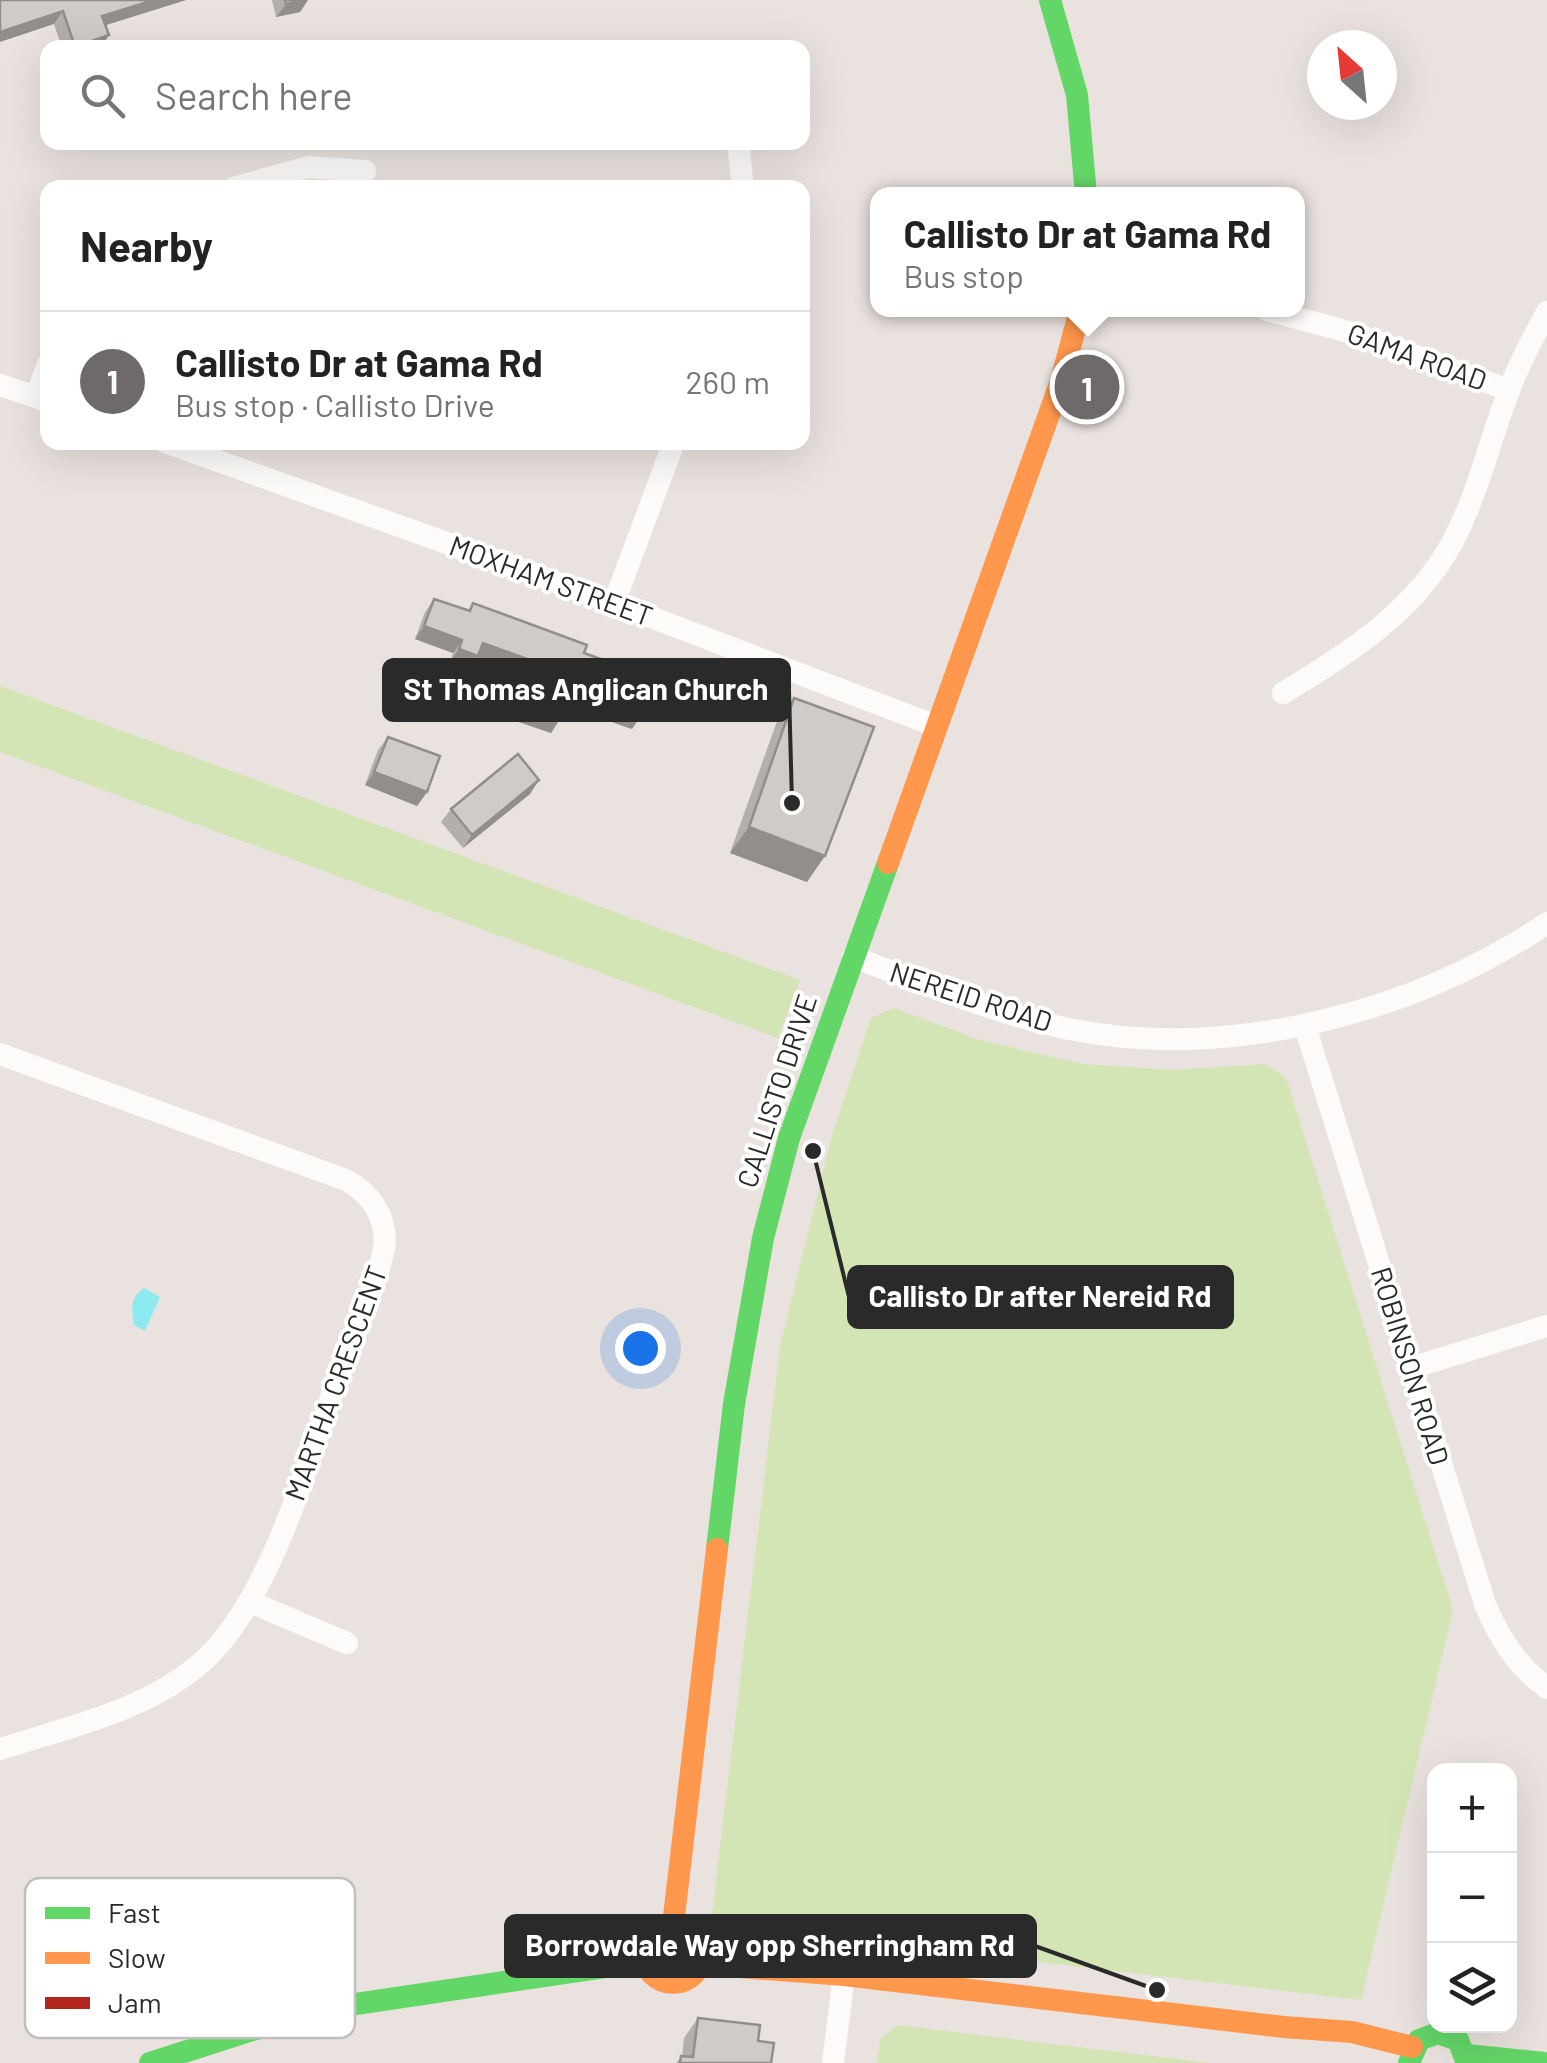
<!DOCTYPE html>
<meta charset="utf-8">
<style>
:root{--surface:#fff;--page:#f6f6f6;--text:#222;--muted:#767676;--line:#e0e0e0;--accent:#6d6a69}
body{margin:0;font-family:Barlow,sans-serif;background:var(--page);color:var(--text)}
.controls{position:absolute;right:30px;bottom:30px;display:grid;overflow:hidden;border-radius:20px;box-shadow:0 10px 40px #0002}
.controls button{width:90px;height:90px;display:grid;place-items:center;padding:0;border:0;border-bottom:2px solid var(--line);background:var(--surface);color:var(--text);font:50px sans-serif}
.compass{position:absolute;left:1307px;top:30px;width:90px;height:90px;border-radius:50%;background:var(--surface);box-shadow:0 10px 40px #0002;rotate:333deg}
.you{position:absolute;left:640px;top:1348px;width:35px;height:35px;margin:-25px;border:8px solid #fff;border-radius:50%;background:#1a73e8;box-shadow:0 0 0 15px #1a73e833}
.badge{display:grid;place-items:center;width:65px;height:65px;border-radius:50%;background:var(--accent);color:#fff;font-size:32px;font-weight:700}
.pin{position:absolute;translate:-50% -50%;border:5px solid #fff;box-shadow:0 2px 10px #0006}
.popup{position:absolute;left:870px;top:187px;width:435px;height:130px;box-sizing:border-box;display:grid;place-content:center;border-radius:20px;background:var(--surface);filter:drop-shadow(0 2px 8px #0005);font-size:32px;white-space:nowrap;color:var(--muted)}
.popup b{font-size:38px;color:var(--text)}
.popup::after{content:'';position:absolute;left:50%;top:100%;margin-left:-20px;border:20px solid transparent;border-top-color:var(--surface)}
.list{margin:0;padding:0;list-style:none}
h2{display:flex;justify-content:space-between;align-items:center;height:130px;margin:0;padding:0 40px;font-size:42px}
h2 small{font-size:32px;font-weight:400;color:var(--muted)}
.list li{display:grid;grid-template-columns:65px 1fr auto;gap:30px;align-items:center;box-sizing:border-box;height:140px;padding:0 40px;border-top:2px solid var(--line)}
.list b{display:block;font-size:38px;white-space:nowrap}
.list p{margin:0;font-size:32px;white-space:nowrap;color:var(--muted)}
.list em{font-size:32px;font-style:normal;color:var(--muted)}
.icon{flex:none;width:55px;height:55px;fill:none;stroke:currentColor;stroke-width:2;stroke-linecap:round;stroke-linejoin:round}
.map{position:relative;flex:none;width:1547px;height:2063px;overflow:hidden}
.search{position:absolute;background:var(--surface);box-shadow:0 10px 40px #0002;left:40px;top:40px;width:770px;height:110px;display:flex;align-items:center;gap:25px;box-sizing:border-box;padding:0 35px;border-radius:20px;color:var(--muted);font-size:38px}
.panel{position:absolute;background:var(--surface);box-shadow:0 10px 40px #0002;left:40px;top:180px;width:770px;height:270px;border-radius:20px}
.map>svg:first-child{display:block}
.green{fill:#d3e5b4}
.water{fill:#8deaf0}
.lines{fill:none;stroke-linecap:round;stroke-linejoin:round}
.street{stroke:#fcfbfa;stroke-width:22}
.fast{stroke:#63d668;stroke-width:22}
.slow{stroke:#ff974d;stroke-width:22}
.wall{fill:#b2afac}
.shaded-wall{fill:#918e8c}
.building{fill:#cfcbc8;stroke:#918e8c;stroke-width:2.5}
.labels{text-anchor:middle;stroke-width:8;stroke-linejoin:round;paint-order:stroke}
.street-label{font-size:28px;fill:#2a2a2a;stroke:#fff}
.key{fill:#fff;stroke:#bfbfbf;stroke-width:2.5}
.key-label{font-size:28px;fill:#2a2a2a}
.leader{fill:none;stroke:#2a2a2a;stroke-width:4}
.callout-dot{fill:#2a2a2a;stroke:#fff;stroke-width:4}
.callout{fill:#2a2a2a;stroke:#2a2a2a;stroke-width:4}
.callout-label{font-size:30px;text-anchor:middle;font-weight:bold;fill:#fff}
</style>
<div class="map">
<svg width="1547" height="2063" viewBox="0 0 1547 2063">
<rect width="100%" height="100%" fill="#e9e2de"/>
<!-- green -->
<g class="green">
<path d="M 0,686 L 800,980 L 778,1038 L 0,752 Z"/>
<path d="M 894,1008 L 980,1040 L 1083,1064 L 1171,1070 L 1265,1064 L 1286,1078 L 1453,1610 L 1361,2000 L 835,1938 L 727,1931 L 712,1914 L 780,1347 L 831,1139 L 871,1018 Z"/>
<path d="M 897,2025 L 1209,2063 L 877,2063 L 880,2040 Z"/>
</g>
<!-- water -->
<path class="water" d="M 144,1288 L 160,1297 L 145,1331 L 134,1325 C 132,1308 129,1299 144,1288 Z"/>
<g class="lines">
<!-- street -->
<g class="street">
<path d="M 738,142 L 743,188"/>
<path d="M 233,188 L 308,167 L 365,171"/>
<path d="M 1267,310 L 1353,333 L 1509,390"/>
<path d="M 0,385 L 48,401"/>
<path d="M 36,396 L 48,364"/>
<path d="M 165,442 L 614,603 L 936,726"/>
<path d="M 614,603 L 674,442"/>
<path d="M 1283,693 C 1349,653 1416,611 1453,541 C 1477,496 1489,443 1507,396 C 1517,367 1532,339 1547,312"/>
<path d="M 853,957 C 924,983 995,1014 1069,1029 C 1228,1061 1415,1013 1547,923"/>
<path d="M 1305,1026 L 1485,1604 C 1499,1638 1517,1666 1547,1688"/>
<path d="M 0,1054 L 346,1180 C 371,1194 385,1214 385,1243 C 377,1287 355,1331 340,1372 C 307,1461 269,1610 195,1668 C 140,1712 66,1728 0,1749"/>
<path d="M 1411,1368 L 1547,1326"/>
<path d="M 250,1602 L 347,1643"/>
<path d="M 833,2063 L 844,1975"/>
</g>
<!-- fast -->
<g class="fast">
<path d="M 1050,0 L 1077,95 L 1086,195"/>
<path d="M 717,1549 L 734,1404 L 763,1238 L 789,1138 L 888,863"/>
<path d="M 1467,2055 L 1544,2063"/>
<path d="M 150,2063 L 249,2031 L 349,2005 L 646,1961"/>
<path d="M 1409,2063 L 1419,2040 L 1438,2033 L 1458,2040 L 1467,2063"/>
</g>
<!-- slow -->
<g class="slow">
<path d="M 888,863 L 1061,381 L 1080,310"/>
<path d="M 673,1925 L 717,1549"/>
<circle cx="673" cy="1954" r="29"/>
<path d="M 700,1964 L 844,1975 L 1284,2027 L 1352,2032 L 1412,2047"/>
</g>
</g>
<!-- wall -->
<g class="wall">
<path d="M 0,0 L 186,0 L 106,25 L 109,35 L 100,48 L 62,48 L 54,24 Z"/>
<path d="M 272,0 L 308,0 L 300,12 L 276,17 Z"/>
<path d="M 434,599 L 468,610 L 473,603 L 584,653 L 632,670 L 637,663 L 632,729 L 609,721 L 611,715 L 568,699 L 560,719 L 551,733 L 519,722 L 534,679 L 477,658 L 469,669 L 450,662 L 453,653 L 415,639 L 425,612 Z"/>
<path d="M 794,698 L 807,882 L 730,853 L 776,724 Z"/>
<path d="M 388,737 L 427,792 L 417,806 L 365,785 L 378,750 Z"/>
<path d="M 530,794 L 463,848 L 441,822 L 451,809 Z"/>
<path d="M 698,2018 L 758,2041 L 771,2063 L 676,2063 L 682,2056 L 684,2038 Z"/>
</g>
<!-- shaded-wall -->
<g class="shaded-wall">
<path d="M 154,0 L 186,0 L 93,29 L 102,16 Z"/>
<path d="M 303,0 L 308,0 L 300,12 L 276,17 L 286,4 Z"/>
<path d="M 63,11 L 54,24 L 0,42 L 0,32 Z"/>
<path d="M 109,35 L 100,48 L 74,48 L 75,47 Z"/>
<path d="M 424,626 L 462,640 L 453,653 L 415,639 Z"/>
<path d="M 483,643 L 544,665 L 534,679 L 477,658 L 469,669 L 450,662 L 459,649 Z"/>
<path d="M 573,684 L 621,702 L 611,715 L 564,698 Z"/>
<path d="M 619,707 L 641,716 L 632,729 L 609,721 Z"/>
<path d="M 528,708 L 560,719 L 551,733 L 519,722 Z"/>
<path d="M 374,772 L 427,792 L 417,806 L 365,785 Z"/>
<path d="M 539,780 L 530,794 L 463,848 L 472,835 Z"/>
<path d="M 749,827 L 825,856 L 807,882 L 730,853 Z"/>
</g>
<!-- building -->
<g class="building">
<path d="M 0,0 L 154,0 L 102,16 L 109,35 L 75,47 L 63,11 L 0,32 Z"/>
<path d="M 285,0 L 303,0 L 286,4 Z"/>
<path d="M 434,599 L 470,611 L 473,603 L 587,645 L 584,653 L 634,671 L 637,663 L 658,672 L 641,716 L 619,707 L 621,702 L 573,684 L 560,719 L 528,708 L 544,665 L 483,643 L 478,656 L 459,649 L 462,640 L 424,626 Z"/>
<path d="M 794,698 L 874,727 L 825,856 L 749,827 Z"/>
<path d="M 388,737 L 440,756 L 427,792 L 374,772 Z"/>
<path d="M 518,754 L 539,780 L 472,835 L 451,809 Z"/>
<path d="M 698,2018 L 760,2025 L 758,2041 L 774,2043 L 771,2063 L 680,2063 L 681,2056 L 693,2057 Z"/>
</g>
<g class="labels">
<!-- street labels -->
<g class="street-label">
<text transform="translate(1417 357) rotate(20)" y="10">GAMA ROAD</text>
<text transform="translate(551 581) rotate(20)" y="10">MOXHAM STREET</text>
<text transform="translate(971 997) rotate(18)" y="10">NEREID ROAD</text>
<text transform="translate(777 1091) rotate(-72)" y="10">CALLISTO DRIVE</text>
<text transform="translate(1410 1366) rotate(73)" y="10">ROBINSON ROAD</text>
<text transform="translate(336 1383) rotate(-70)" y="10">MARTHA CRESCENT</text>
</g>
</g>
<!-- legend -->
<rect x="25" y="1878" width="330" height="160" rx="15" class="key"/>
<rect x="45" y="1907" width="45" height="12" fill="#63d668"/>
<rect x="45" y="1952" width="45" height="12" fill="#ff974d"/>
<rect x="45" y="1997" width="45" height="12" fill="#b3261e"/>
<g class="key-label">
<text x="108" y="1923">Fast</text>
<text x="108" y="1968">Slow</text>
<text x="108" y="2013">Jam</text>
</g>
<!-- callouts -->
<path class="leader" d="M792 803L789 690M813 1151L849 1297M1157 1990L1035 1946"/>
<g class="callout-dot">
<circle cx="792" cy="803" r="10"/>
<circle cx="813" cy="1151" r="10"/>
<circle cx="1157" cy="1990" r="10"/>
</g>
<g class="callout">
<rect x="384" y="660" width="405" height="60" rx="10"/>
<rect x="849" y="1267" width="383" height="60" rx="10"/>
<rect x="506" y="1916" width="529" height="60" rx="10"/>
</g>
<g class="callout-label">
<text x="586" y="700">St Thomas Anglican Church</text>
<text x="1040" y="1307">Callisto Dr after Nereid Rd</text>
<text x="770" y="1956">Borrowdale Way opp Sherringham Rd</text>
</g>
</svg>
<div class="controls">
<button>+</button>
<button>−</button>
<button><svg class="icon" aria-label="layers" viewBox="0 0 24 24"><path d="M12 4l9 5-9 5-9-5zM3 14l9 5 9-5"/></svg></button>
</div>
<svg class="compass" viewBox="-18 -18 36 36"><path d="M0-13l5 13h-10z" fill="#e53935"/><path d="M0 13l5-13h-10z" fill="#767676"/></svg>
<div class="you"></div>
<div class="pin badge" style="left:1087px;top:387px">1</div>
<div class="popup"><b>Callisto Dr at Gama Rd</b>Bus stop</div>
<div class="search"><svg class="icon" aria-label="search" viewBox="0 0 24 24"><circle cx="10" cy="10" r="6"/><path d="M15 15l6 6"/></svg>Search here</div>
<section class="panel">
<h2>Nearby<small></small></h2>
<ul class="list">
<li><span class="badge">1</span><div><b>Callisto Dr at Gama Rd</b><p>Bus stop · Callisto Drive</p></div><em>260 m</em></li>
</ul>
</section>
</div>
